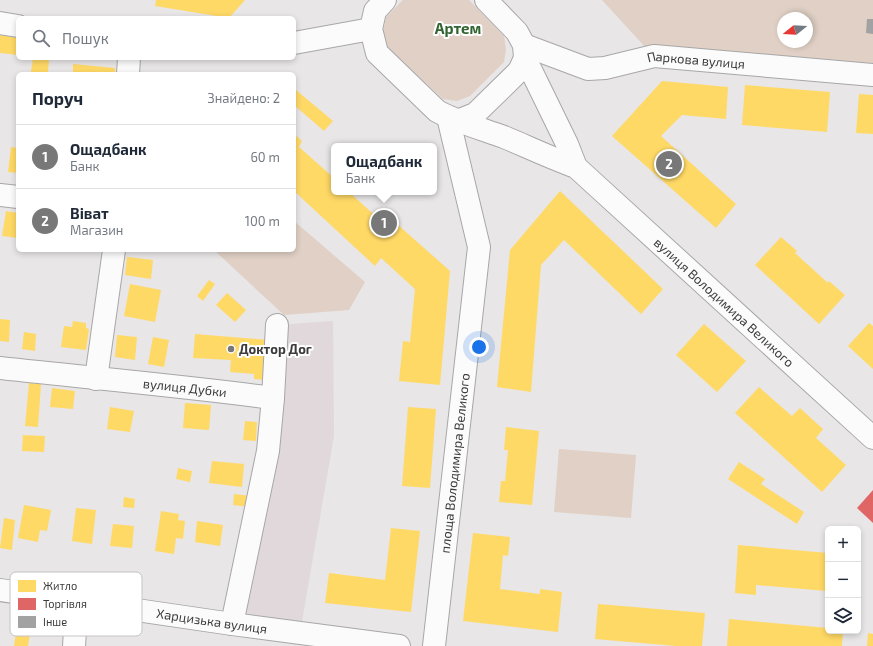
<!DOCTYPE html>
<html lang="uk">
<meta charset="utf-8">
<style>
:root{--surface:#fff;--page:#f6f6f7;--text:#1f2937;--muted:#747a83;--line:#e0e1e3;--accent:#797878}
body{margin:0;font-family:"Exo 2",sans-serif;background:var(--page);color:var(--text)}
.controls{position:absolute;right:12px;bottom:12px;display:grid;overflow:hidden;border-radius:6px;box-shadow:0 2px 6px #0003}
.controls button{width:36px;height:36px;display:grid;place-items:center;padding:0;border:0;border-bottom:1px solid var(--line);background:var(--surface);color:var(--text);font:20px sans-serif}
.compass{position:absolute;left:777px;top:12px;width:36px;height:36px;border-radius:50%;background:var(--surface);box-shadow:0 2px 6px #0003;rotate:252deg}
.you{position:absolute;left:479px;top:347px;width:14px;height:14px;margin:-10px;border:3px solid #fff;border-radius:50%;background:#1a73e8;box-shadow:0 0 0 6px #1a73e833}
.badge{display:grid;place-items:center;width:26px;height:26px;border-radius:50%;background:var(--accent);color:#fff;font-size:13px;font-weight:700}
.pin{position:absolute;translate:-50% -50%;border:2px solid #fff;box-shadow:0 1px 4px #0006}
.popup{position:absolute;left:331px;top:143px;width:106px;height:52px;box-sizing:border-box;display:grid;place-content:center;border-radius:6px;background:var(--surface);filter:drop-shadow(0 1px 3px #0005);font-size:13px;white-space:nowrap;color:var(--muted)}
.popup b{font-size:15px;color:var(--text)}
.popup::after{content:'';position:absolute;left:50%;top:100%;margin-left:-8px;border:8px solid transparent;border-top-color:var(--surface)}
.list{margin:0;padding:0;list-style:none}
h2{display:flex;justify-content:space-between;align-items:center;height:52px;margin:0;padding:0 16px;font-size:17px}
h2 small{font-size:13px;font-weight:400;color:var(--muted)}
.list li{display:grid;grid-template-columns:26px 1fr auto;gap:12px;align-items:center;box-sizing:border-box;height:64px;padding:0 16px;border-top:1px solid var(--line)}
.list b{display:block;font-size:15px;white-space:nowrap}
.list p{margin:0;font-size:13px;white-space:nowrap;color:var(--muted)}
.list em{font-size:13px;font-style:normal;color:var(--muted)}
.icon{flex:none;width:22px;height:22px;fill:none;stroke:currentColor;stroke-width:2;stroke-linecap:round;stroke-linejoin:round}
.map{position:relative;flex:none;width:873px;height:646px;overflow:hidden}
.search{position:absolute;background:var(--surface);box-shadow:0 2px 6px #0003;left:16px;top:16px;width:280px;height:44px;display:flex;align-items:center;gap:10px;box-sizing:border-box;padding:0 14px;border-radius:6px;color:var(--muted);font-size:15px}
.panel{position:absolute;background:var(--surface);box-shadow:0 2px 6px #0003;left:16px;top:72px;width:280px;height:180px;border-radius:6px}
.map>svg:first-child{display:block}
.built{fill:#e0d8db}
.green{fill:#e0d0c5;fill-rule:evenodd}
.homes{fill:#ffd966}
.shops{fill:#e06666}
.building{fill:#a3a2a2}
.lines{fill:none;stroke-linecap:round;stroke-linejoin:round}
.minor-casing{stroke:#a8a7a7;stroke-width:24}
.major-casing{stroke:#a8a7a7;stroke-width:24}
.minor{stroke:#fcfbfb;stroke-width:22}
.major{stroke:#fcfbfb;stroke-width:22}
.poi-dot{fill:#797878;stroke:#fff;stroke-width:1.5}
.labels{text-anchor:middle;stroke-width:4;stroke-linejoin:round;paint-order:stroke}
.street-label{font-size:13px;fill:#3d3c3c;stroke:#fff}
.poi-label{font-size:13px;font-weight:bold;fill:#3d3c3c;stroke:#fff;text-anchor:start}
.quarter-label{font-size:15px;font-weight:bold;fill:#316530;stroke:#fff}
.key{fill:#fff;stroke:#c5c4c4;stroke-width:1}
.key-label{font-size:11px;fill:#3d3c3c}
</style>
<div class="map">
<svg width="873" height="646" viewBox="0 0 873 646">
<rect width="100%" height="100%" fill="#e8e6e7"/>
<!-- built -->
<path class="built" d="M 333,321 L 334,436 L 300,633 L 232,624 L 277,325 Z"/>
<!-- green -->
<g class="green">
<path d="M 403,0 L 469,0 L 504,36 L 506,50 L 504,62 L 470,96 L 457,101 L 443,99 L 387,47 L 383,31 L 386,17 Z"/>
<path d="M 602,0 L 873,0 L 873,64 L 646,48 ZM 783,18 L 807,18 L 807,42 L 783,42 Z"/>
<path d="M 294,221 L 365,282 L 349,310 L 284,315 L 214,250 L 294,250 Z"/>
<path d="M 559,449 L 636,455 L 631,518 L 554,512 Z"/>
</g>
<!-- homes -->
<g class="homes">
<path d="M 156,0 L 245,0 L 229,18 L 155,6 Z"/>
<path d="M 0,35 L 18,38 L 18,55 L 0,53 Z"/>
<path d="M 33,58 L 49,58 L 48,73 L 31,72 Z"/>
<path d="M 73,64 L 115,68 L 115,74 L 73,74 Z"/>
<path d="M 662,81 L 728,87 L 726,119 L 682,115 L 661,136 L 736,204 L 716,228 L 612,136 Z"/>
<path d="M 745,85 L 830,92 L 827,132 L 742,125 Z"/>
<path d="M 296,90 L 333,121 L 324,131 L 294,105 L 294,92 Z"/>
<path d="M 859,94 L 873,95 L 873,134 L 856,133 Z"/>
<path d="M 294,134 L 302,141 L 299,147 L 334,178 L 334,192 L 349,192 L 391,230 L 397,224 L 450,271 L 440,385 L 399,381 L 403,341 L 410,342 L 415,289 L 381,258 L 375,266 L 294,191 Z"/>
<path d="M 11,147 L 18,148 L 18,173 L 8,172 Z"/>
<path d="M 560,191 L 663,289 L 641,314 L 564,240 L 541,265 L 531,392 L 497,387 L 510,250 Z"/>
<path d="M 6,211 L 18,213 L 18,238 L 2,236 Z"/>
<path d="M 781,237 L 797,251 L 795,253 L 828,283 L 829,281 L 845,295 L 819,324 L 755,265 Z"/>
<path d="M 127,257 L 153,260 L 151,279 L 125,275 Z"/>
<path d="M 209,280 L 215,284 L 203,301 L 197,296 Z"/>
<path d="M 130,284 L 161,290 L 155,322 L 124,316 Z"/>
<path d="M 227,293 L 246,310 L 235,322 L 216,305 Z"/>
<path d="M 0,319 L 10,320 L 9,342 L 0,341 Z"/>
<path d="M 73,321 L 86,323 L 86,328 L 89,329 L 86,350 L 61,347 L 64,326 L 72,327 Z"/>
<path d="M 869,323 L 873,326 L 873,369 L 848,346 Z"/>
<path d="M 704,324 L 746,361 L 717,392 L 676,355 Z"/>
<path d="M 24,332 L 36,334 L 35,351 L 22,349 Z"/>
<path d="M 195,334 L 269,340 L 266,380 L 254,379 L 254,374 L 230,372 L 231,360 L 193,358 Z"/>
<path d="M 117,335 L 137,337 L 135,360 L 115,357 Z"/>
<path d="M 153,337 L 169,340 L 164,367 L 148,364 Z"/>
<path d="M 29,383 L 41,384 L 38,427 L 25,426 Z"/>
<path d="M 759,387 L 792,416 L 800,408 L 823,429 L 816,438 L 846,465 L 822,492 L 735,413 Z"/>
<path d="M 52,388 L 75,391 L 73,409 L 50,407 Z"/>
<path d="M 185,403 L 211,405 L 209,430 L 183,428 Z"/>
<path d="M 110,407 L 134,411 L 130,432 L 107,429 Z"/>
<path d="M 408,407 L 436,409 L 430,488 L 402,486 Z"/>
<path d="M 245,421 L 257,422 L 256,441 L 243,440 Z"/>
<path d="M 506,427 L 539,431 L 532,505 L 499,502 L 501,481 L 505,481 L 508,450 L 504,450 Z"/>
<path d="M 23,435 L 45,436 L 44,452 L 22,451 Z"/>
<path d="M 212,461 L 244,464 L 242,487 L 209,483 Z"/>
<path d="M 739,462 L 765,479 L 761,484 L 804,512 L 797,524 L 728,479 Z"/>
<path d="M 178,468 L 192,471 L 190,482 L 176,479 Z"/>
<path d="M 234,494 L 251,496 L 250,507 L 233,505 Z"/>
<path d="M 124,497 L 135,499 L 134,508 L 123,507 Z"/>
<path d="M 24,505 L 51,510 L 47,531 L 40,530 L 38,542 L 18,538 Z"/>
<path d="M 76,508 L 96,510 L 92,544 L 72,541 Z"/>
<path d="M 161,511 L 179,514 L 178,520 L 185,521 L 183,539 L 176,538 L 174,554 L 155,551 Z"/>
<path d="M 4,518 L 15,520 L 12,550 L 0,548 Z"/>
<path d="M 197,521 L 223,525 L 220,546 L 195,542 Z"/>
<path d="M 113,524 L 134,526 L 132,548 L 110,546 Z"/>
<path d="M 391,528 L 420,531 L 411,612 L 325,603 L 329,573 L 385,580 Z"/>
<path d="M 473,533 L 510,537 L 508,556 L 503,555 L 500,589 L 540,594 L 540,589 L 562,592 L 558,632 L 463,621 Z"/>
<path d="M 738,545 L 828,553 L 827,591 L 756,585 L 756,595 L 735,593 Z"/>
<path d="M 598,604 L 705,613 L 702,646 L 676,646 L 595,639 Z"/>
<path d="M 729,619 L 828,628 L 828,631 L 843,631 L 842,646 L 727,646 Z"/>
<path d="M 16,632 L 30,634 L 28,646 L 14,646 Z"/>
<path d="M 868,633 L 873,634 L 873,646 L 867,646 Z"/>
</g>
<!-- shops -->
<path class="shops" d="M 873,490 L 873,523 L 857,508 Z"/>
<!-- building -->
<path class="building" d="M 867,19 L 873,19 L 873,34 L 866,33 Z"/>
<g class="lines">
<defs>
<g id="minor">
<path d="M 0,23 L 18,26"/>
<path d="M 294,43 L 371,29"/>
<path id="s1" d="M 524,45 L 588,69 L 605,68 L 654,56 L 873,75"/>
<path d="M 128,74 L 129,58"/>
<path d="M 0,195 L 18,197"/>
<path id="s2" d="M 0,368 C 91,378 182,386 273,398"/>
<path d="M 96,379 L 114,250"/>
<path id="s3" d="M 0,590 L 232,624 L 399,646"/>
<path d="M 232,624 L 268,451 L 273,398 L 277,325"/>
<path d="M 74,646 L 77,601"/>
<path id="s4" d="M 434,646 L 479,247 L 448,117"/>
</g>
<g id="major">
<path id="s5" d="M 385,0 L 375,11 L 371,29 L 377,53 L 437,111 C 457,122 482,129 504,137 C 528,147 551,158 576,167 L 873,438"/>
<path d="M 525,58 L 567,144 L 576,167"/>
<path d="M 460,120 L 475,114 L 519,71 L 525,58 L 524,45 L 517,32 L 486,0"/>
</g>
</defs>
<!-- minor casing -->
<use href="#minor" class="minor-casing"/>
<!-- major casing -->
<use href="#major" class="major-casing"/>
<!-- minor -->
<use href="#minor" class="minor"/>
<!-- major -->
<use href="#major" class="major"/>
</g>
<!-- markers -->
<circle class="poi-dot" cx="231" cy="349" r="4"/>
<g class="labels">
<!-- street labels -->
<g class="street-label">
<text dy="5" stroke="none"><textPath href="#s1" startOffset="178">Паркова вулиця</textPath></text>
<text dy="5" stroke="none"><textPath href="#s5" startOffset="492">вулиця Володимира Великого</textPath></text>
<text dy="5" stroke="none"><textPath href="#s2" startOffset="186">вулиця Дубки</textPath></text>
<text dy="5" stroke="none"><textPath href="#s4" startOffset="184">площа Володимира Великого</textPath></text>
<text dy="5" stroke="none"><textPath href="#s3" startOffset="214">Харцизька вулиця</textPath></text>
</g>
<!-- poi labels -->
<g class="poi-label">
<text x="239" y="354">Доктор Дог</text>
</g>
<!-- quarter labels -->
<g class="quarter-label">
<text x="458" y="34">Артем</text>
</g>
</g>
<!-- legend -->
<rect x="10" y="572" width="132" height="64" rx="6" class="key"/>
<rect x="18" y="580" width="18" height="12" fill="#ffd966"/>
<rect x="18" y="598" width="18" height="12" fill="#e06666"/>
<rect x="18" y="616" width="18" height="12" fill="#a3a2a2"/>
<g class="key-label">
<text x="43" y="590">Житло</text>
<text x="43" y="608">Торгівля</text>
<text x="43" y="626">Інше</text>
</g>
</svg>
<div class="controls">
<button>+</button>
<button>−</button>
<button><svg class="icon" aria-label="layers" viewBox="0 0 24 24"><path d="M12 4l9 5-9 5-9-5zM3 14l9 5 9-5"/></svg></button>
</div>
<svg class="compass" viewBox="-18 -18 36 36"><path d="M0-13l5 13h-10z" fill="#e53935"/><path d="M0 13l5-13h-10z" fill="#747a83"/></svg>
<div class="you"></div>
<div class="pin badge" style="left:384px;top:223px">1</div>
<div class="popup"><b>Ощадбанк</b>Банк</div>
<div class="pin badge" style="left:669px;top:164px">2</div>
<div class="search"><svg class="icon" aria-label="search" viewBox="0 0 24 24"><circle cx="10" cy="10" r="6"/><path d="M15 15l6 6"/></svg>Пошук</div>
<section class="panel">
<h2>Поруч<small>Знайдено: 2</small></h2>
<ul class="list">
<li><span class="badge">1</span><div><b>Ощадбанк</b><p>Банк</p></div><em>60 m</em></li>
<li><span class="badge">2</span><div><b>Віват</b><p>Магазин</p></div><em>100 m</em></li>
</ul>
</section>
</div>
